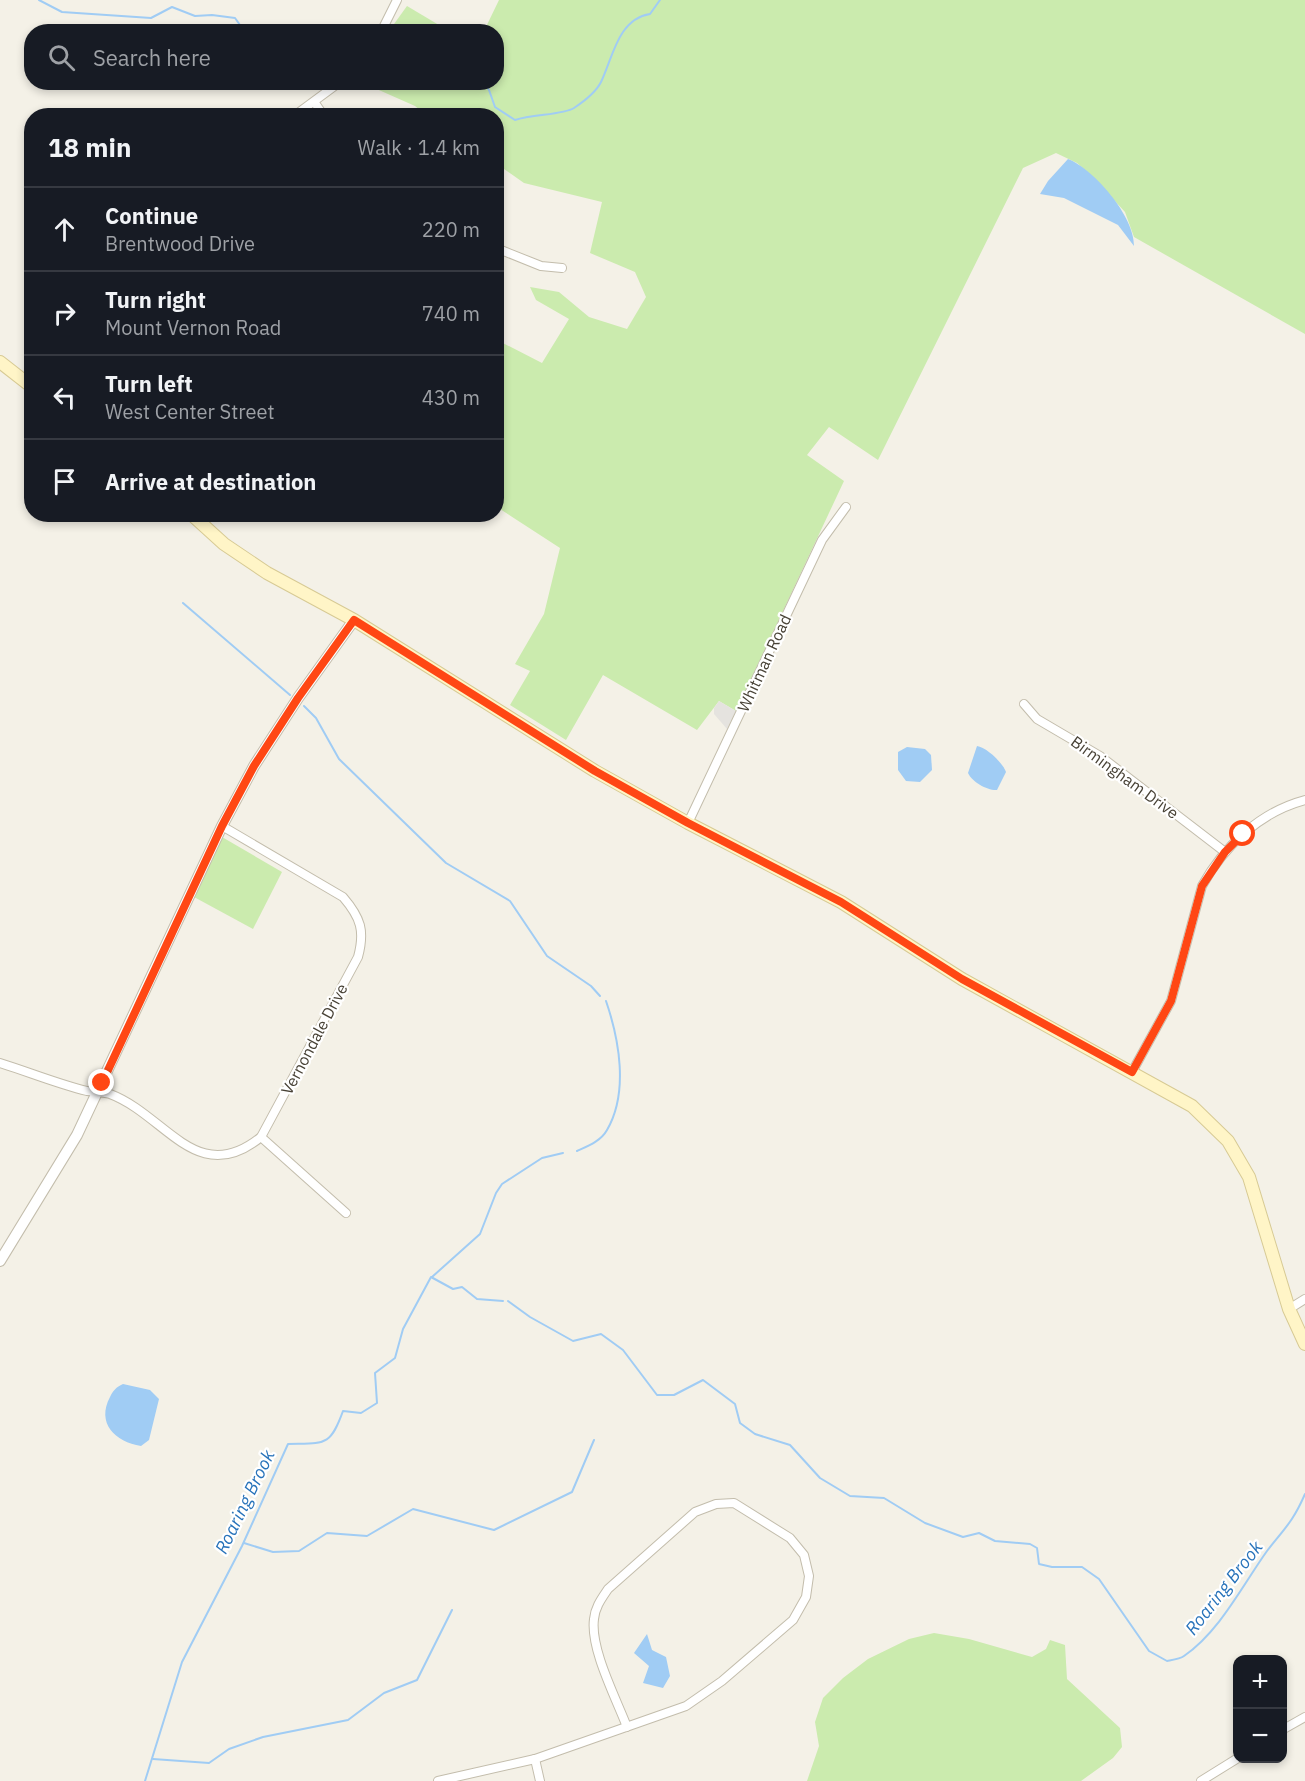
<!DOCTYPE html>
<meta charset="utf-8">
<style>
:root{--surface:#171b24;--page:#20242c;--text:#f1f3f6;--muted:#9ea1a6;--line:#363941}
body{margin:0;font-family:"IBM Plex Sans",sans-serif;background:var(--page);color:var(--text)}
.controls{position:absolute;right:18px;bottom:18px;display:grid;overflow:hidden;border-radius:12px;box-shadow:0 3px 9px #0003}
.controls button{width:54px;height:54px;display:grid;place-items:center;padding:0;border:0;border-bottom:2px solid var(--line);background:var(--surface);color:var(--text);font:30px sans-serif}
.stop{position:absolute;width:18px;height:18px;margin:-14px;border:4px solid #ff4714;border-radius:50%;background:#fff}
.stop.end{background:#ff4714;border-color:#fff;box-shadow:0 2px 6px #0008}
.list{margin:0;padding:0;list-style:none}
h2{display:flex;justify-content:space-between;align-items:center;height:78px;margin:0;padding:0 24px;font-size:26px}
h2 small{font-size:20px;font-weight:400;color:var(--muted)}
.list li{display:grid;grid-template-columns:39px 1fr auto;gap:18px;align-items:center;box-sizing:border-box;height:84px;padding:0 24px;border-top:2px solid var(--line)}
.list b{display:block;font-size:22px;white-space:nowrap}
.list p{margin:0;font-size:20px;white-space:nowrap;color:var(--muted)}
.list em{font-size:20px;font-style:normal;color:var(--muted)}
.icon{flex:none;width:33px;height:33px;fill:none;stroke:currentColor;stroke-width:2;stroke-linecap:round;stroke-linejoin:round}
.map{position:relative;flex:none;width:1305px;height:1781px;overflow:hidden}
.search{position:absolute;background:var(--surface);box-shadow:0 3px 9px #0003;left:24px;top:24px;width:480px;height:66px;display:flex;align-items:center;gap:15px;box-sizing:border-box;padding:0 21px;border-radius:24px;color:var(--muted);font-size:22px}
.panel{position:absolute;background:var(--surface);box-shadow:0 3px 9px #0003;left:24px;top:108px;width:480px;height:414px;border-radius:24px}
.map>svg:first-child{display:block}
.green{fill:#cbebae}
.parking{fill:#e5e3df}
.water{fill:#a0ccf4}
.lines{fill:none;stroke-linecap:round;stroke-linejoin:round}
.stream{stroke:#a0ccf4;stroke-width:2}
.minor-casing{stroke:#c3bdac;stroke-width:10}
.tertiary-casing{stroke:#c3bdac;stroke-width:12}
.secondary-casing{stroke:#d7ca94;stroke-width:14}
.minor{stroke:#fff;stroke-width:8}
.tertiary{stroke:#fff;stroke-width:10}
.secondary{stroke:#fff5c7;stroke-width:12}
.route{stroke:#ff4714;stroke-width:8}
.labels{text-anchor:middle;stroke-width:4.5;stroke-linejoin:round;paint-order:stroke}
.street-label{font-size:16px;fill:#484236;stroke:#fff}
.water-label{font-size:18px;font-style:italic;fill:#2873ba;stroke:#fff}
</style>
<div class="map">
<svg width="1305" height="1781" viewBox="0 0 1305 1781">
<rect width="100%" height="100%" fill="#f4f1e7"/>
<!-- green -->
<g class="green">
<path d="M 499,0 L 1305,0 L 1305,334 L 1134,237 L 1125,212 L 1091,175 L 1077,163 L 1056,153 L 1023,168 L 878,460 L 829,427 L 807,455 L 844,481 L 736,711 L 719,701 L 697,730 L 603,675 L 566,740 L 510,705 L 530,671 L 515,664 L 544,614 L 560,548 L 497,507 L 497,340 L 542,363 L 569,319 L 536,300 L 530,287 L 559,292 L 589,317 L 627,329 L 646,297 L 635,272 L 590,253 L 602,202 L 524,183 L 497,164 L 496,116 L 426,115 L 415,106 L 363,83 L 496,82 L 496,32 L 484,31 Z"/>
<path d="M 407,6 L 449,31 L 389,31 Z"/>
<path d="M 222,837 L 282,872 L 253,929 L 194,897 Z"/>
<path d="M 934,1633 L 969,1639 L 1032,1657 L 1046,1649 L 1050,1640 L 1065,1645 L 1067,1679 L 1120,1728 L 1122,1747 L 1113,1758 L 1081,1781 L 807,1781 L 819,1746 L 815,1722 L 823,1698 L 843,1678 L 868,1659 L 909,1639 Z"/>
</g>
<!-- parking -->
<path class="parking" d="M 719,701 L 736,711 L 727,729 L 714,714 L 714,708 Z"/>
<!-- water -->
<g class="water">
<path d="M 1068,159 C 1094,169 1135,217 1134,246 L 1118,225 L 1064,198 L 1040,194 L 1048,181 Z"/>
<path d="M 977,746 C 986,747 1003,763 1006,772 L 997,790 C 988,791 972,782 968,773 Z"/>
<path d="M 907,747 L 925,749 L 931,755 L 932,770 L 920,782 L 906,781 L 898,770 L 898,752 Z"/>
<path d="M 123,1384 L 150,1390 L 159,1399 L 149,1440 L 141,1446 C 115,1442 96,1423 110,1397 C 113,1391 116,1387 123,1384 Z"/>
<path d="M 647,1634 L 652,1650 L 666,1657 L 670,1676 L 663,1688 L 643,1683 L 649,1666 L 634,1653 Z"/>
</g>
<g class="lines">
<!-- stream -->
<g class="stream">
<path d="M 39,0 L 62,12 L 151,18 L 172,7 L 195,16 L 212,15 L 235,18 L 245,32"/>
<path d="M 375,82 L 384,87 L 397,82"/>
<path d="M 483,82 L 489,90 L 495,107 L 515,120 C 533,114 563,115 574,108 C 583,102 596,92 601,82 C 613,57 618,19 650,14 L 660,0"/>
<path d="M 183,603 L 290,695"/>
<path d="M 304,706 L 316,718 L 339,759 L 446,863 L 510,901 L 547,956 L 591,986 L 600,996"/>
<path d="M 577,1151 C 588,1146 601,1141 607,1130 C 629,1092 619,1039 606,1001"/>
<path d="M 432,1277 L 480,1234 L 496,1193 L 502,1184 L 542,1158 L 563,1153"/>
<path d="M 508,1301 L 530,1317 L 573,1341 L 601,1334 L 623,1350 L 657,1395 L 674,1395 L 703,1380 L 735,1404 L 740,1423 L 755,1434 L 790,1445 L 820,1478 L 850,1496 L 884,1498 L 925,1523 L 963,1537 L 979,1533 L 995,1541 L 1030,1544 L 1037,1548 L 1039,1564 L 1052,1567 L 1082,1567 L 1099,1579 L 1149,1651 L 1167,1661 C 1172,1660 1180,1659 1184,1656 C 1220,1631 1242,1586 1267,1551 C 1284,1529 1293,1522 1305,1494"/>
<path d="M 244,1543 L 273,1552 L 299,1551 L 327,1533 L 367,1536 L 413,1509 L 494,1530 L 572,1492 L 594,1440"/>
<path d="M 153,1759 L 209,1763 L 229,1749 L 263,1737 L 348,1720 L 384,1693 L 417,1680 L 452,1610"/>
<path d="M 145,1781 L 182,1662 L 242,1546 L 288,1444 C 325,1443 330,1447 343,1411 L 361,1413 L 377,1403 L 375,1373 L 395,1358 L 403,1329 L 431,1277 L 453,1289 L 462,1287 L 477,1299 L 503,1301"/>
</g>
<defs>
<g id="minor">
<path d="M 381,32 L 397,0"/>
<path d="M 315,103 L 324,116"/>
<path d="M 294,116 L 340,82"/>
<path d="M 496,248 L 541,266 L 562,268"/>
<path d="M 1024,704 L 1037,719 L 1100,756 L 1225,852"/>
<path d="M 688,823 L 822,540 L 846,507"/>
<path d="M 0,1063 C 29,1072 58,1084 87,1091 C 95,1092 103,1092 110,1094 C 166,1115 197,1189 261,1137 L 358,957 C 365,931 361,918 343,897 L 222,826"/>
<path d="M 1132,1072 L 1171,1001 L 1202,886 C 1224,846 1260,812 1305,800"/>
<path d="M 261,1137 L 346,1213"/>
<path d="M 1289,1309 L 1305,1299"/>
<path d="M 1282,1730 L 1305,1717"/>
<path d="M 535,1759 L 540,1781"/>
<path d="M 438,1781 L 535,1759 L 686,1706 L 722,1681 L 793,1620 L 806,1597 L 809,1576 L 804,1555 L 790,1538 L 734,1503 L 716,1504 L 695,1512 L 608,1589 C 602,1598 595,1607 594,1619 C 590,1649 616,1698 627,1727"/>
<path d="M 1201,1781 L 1238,1758"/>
</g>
<path id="tertiary" d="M 0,1261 L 77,1135 L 222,826 L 254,766 L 298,698 L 354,620"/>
<g id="secondary">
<path d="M 0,362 L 32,387"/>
<path d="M 191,514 L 224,544 L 267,573 L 354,620 L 595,771 L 688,823 L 841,902 L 962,979 L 1192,1106 L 1228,1141 L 1249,1177 L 1289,1309 L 1305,1344"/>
</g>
</defs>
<!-- minor casing -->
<use href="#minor" class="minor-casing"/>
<!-- tertiary casing -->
<use href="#tertiary" class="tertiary-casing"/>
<!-- secondary casing -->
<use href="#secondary" class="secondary-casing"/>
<!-- minor -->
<use href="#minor" class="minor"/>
<!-- tertiary -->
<use href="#tertiary" class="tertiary"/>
<!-- secondary -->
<use href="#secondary" class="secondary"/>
</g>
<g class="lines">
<!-- route -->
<path class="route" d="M 102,1083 L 222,826 L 254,766 L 298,698 L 354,620 L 595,771 L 688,823 L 841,902 L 962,979 L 1132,1072 L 1171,1001 L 1202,886 L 1225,852 L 1243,834"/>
</g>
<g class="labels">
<!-- street labels -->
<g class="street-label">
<text transform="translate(764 663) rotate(-65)" y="6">Whitman Road</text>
<text transform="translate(1125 777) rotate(36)" y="6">Birmingham Drive</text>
<text transform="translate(314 1039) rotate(-62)" y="6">Vernondale Drive</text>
</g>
<!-- water labels -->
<g class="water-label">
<text transform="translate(245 1502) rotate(-64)" y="6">Roaring Brook</text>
<text transform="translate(1224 1588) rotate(-52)" y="6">Roaring Brook</text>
</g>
</g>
</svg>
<div class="controls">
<button>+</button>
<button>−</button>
</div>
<div class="stop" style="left:1243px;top:834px"></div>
<div class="stop end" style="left:102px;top:1083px"></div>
<div class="search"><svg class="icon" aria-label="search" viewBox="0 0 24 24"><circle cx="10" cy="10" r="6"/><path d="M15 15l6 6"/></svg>Search here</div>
<section class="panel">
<h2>18 min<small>Walk · 1.4 km</small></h2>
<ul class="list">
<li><svg class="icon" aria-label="ahead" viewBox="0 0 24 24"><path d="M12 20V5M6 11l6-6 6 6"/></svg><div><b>Continue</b><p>Brentwood Drive</p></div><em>220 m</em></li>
<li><svg class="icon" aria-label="right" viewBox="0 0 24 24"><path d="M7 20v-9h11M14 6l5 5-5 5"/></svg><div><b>Turn right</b><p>Mount Vernon Road</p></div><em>740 m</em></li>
<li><svg class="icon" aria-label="left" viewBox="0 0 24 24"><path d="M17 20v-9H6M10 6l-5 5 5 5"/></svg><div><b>Turn left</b><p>West Center Street</p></div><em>430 m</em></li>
<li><svg class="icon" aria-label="arrive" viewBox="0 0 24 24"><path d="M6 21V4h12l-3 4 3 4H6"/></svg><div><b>Arrive at destination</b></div></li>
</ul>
</section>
</div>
